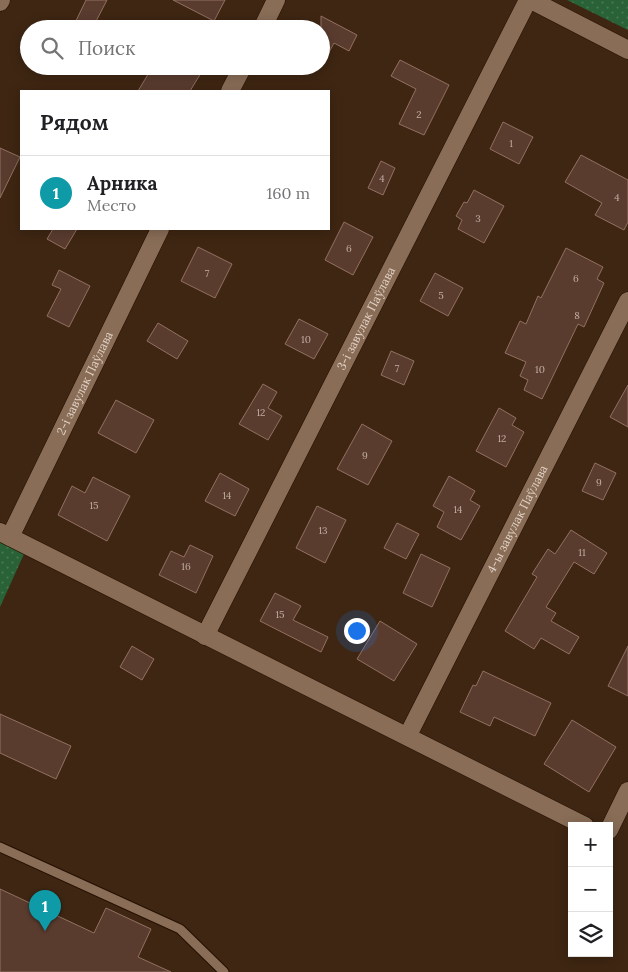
<!DOCTYPE html>
<html lang="ru">
<meta charset="utf-8">
<style>
:root{--surface:#fff;--page:#f6f6f6;--text:#202124;--muted:#757577;--line:#e0e0e0;--accent:#366e71}
body{margin:0;font-family:Lora,serif;background:var(--page);color:var(--text)}
.controls{position:absolute;right:15px;bottom:15px;display:grid;overflow:hidden;border-radius:0px;box-shadow:0 2px 12px #0003}
.controls button{width:45px;height:45px;display:grid;place-items:center;padding:0;border:0;border-bottom:1px solid var(--line);background:var(--surface);color:var(--text);font:25px sans-serif}
.you{position:absolute;left:356px;top:630px;width:18px;height:18px;margin:-12px;border:4px solid #fff;border-radius:50%;background:#1a73e8;box-shadow:0 0 0 8px #1a73e833}
.badge{display:grid;place-items:center;width:32px;height:32px;border-radius:50%;background:var(--accent);color:#fff;font-size:16px;font-weight:700}
.pin{position:absolute;translate:-50% -41px;filter:drop-shadow(0 1px 2px #0008)}
.pin::after{content:'';position:absolute;top:26px;width:18px;height:15px;background:inherit;clip-path:polygon(0 0,100% 0,50% 100%)}
.list{margin:0;padding:0;list-style:none}
h2{display:flex;justify-content:space-between;align-items:center;height:65px;margin:0;padding:0 20px;font-size:21px}
h2 small{font-size:16px;font-weight:400;color:var(--muted)}
.list li{display:grid;grid-template-columns:32px 1fr auto;gap:15px;align-items:center;box-sizing:border-box;height:75px;padding:0 20px;border-top:1px solid var(--line)}
.list b{display:block;font-size:19px;white-space:nowrap}
.list p{margin:0;font-size:16px;white-space:nowrap;color:var(--muted)}
.list em{font-size:16px;font-style:normal;color:var(--muted)}
.icon{flex:none;width:28px;height:28px;fill:none;stroke:currentColor;stroke-width:2;stroke-linecap:round;stroke-linejoin:round}
.map{position:relative;flex:none;width:628px;height:972px;overflow:hidden}
.search{position:absolute;background:var(--surface);box-shadow:0 2px 12px #0003;left:20px;top:20px;width:310px;height:55px;display:flex;align-items:center;gap:12px;box-sizing:border-box;padding:0 18px;border-radius:28px;color:var(--muted);font-size:19px}
.panel{position:absolute;background:var(--surface);box-shadow:0 2px 12px #0003;left:20px;top:90px;width:310px;height:140px;border-radius:0px}
.map>svg:first-child{display:block}
.grass{fill:url(#grass-dots)}
.building{fill:#5a3c2f;stroke:#927062}
.lines{fill:none;stroke-linecap:round;stroke-linejoin:round}
.service-casing{stroke:#240f00;stroke-width:11}
.minor-casing{stroke:#240f00;stroke-width:19}
.service{stroke:#896d57;stroke-width:9}
.minor{stroke:#896d57;stroke-width:18}
.labels{text-anchor:middle;stroke-width:4.5;stroke-linejoin:round;paint-order:stroke}
.number-label{font-size:10px;fill:#c1ada1}
.street-label{font-size:12px;fill:#e3d3c7;stroke:#3e2612}
</style>
<div class="map">
<svg width="628" height="972" viewBox="0 0 628 972">
<defs>
<pattern id="grass-dots" width="8" height="8" patternUnits="userSpaceOnUse" patternTransform="scale(1.25)"><rect width="8" height="8" fill="#286236"/><path d="M2 2h.1M6 6h.1" fill="none" stroke="#477852" stroke-width="1.8" stroke-linecap="round"/></pattern>
</defs>
<rect width="100%" height="100%" fill="#3e2612"/>
<!-- grass -->
<g class="grass">
<path d="M 567,0 L 628,0 L 628,30 Z"/>
<path d="M 0,542 L 24,554 L 0,607 Z"/>
</g>
<!-- building -->
<g class="building">
<path d="M 86,0 L 107,0 L 92,29 L 72,29 Z"/>
<path d="M 173,0 L 225,0 L 214,21 Z"/>
<path d="M 321,16 L 357,35 L 349,51 L 334,43 L 321,67 Z"/>
<path d="M 400,60 L 449,85 L 424,135 L 399,124 L 416,89 L 391,76 Z"/>
<path d="M 153,66 L 190,66 L 201,73 L 190,91 L 138,91 Z"/>
<path d="M 503,122 L 533,137 L 519,164 L 490,149 Z"/>
<path d="M 0,148 L 20,157 L 0,198 Z"/>
<path d="M 581,155 L 628,180 L 628,222 L 624,230 L 595,215 L 602,203 L 565,182 Z"/>
<path d="M 381,161 L 395,168 L 383,195 L 368,188 Z"/>
<path d="M 474,190 L 504,206 L 484,243 L 458,229 L 462,220 L 456,216 L 464,202 L 467,203 Z"/>
<path d="M 344,222 L 373,237 L 353,275 L 325,260 Z"/>
<path d="M 53,229 L 77,229 L 65,249 L 47,239 Z"/>
<path d="M 198,247 L 232,264 L 215,298 L 181,281 Z"/>
<path d="M 566,248 L 603,267 L 597,279 L 604,283 L 584,327 L 578,324 L 542,399 L 524,390 L 528,380 L 520,376 L 526,362 L 505,353 L 520,321 L 526,324 L 538,296 L 541,298 Z"/>
<path d="M 59,270 L 90,286 L 69,327 L 47,316 L 61,289 L 52,285 Z"/>
<path d="M 435,273 L 463,288 L 448,316 L 420,301 Z"/>
<path d="M 299,319 L 328,334 L 314,359 L 285,344 Z"/>
<path d="M 158,323 L 188,341 L 177,359 L 147,341 Z"/>
<path d="M 391,351 L 414,361 L 404,385 L 381,375 Z"/>
<path d="M 263,384 L 277,392 L 268,408 L 282,416 L 268,440 L 239,424 Z"/>
<path d="M 628,385 L 628,427 L 610,417 Z"/>
<path d="M 116,400 L 154,420 L 136,453 L 98,433 Z"/>
<path d="M 499,408 L 516,418 L 512,425 L 524,432 L 506,467 L 476,451 Z"/>
<path d="M 362,424 L 392,441 L 368,485 L 337,469 Z"/>
<path d="M 595,463 L 616,473 L 603,500 L 582,491 Z"/>
<path d="M 220,473 L 249,489 L 235,516 L 205,501 Z"/>
<path d="M 449,476 L 475,491 L 470,500 L 480,506 L 461,540 L 437,527 L 444,512 L 433,506 Z"/>
<path d="M 93,477 L 130,496 L 107,541 L 58,515 L 72,486 L 85,493 Z"/>
<path d="M 317,506 L 346,520 L 325,563 L 296,548 Z"/>
<path d="M 397,523 L 419,534 L 406,559 L 384,548 Z"/>
<path d="M 571,530 L 607,553 L 594,574 L 574,562 L 546,607 L 556,613 L 551,621 L 579,637 L 569,654 L 541,638 L 534,649 L 505,631 L 537,577 L 532,574 L 548,549 L 555,554 Z"/>
<path d="M 190,545 L 213,556 L 196,593 L 159,575 L 171,551 L 184,557 Z"/>
<path d="M 421,554 L 450,568 L 432,607 L 403,593 Z"/>
<path d="M 275,593 L 301,606 L 293,620 L 328,637 L 321,652 L 260,621 Z"/>
<path d="M 380,621 L 417,644 L 394,681 L 357,659 Z"/>
<path d="M 132,646 L 154,659 L 142,680 L 120,667 Z"/>
<path d="M 628,646 L 628,696 L 608,686 Z"/>
<path d="M 483,671 L 551,703 L 535,736 L 494,717 L 490,726 L 460,712 L 473,685 L 476,686 Z"/>
<path d="M 0,714 L 71,746 L 56,779 L 0,753 Z"/>
<path d="M 572,720 L 616,747 L 589,792 L 544,764 Z"/>
<path d="M 0,889 L 94,933 L 106,908 L 151,929 L 138,957 L 171,972 L 0,972 Z"/>
</g>
<g class="lines">
<defs>
<path id="service" d="M 0,847 L 180,929 L 224,972"/>
<g id="minor">
<path d="M 531,0 L 628,50"/>
<path d="M 0,2 L 1,0"/>
<path d="M 262,29 L 276,0"/>
<path d="M 230,91 L 243,66"/>
<path d="M 0,532 L 585,826"/>
<path id="s1" d="M 10,537 L 160,229"/>
<path id="s2" d="M 205,636 L 528,0"/>
<path id="s3" d="M 408,735 L 628,301"/>
<path d="M 609,830 L 628,791"/>
</g>
</defs>
<!-- service casing -->
<use href="#service" class="service-casing"/>
<!-- minor casing -->
<use href="#minor" class="minor-casing"/>
<!-- service -->
<use href="#service" class="service"/>
<!-- minor -->
<use href="#minor" class="minor"/>
</g>
<g class="labels">
<!-- number labels -->
<g class="number-label">
<text x="419" y="118">2</text>
<text x="511" y="147">1</text>
<text x="382" y="182">4</text>
<text x="617" y="201">4</text>
<text x="478" y="222">3</text>
<text x="349" y="252">6</text>
<text x="207" y="277">7</text>
<text x="576" y="282">6</text>
<text x="441" y="299">5</text>
<text x="577" y="319">8</text>
<text x="306" y="343">10</text>
<text x="397" y="372">7</text>
<text x="540" y="373">10</text>
<text x="261" y="416">12</text>
<text x="502" y="442">12</text>
<text x="365" y="459">9</text>
<text x="599" y="486">9</text>
<text x="227" y="499">14</text>
<text x="94" y="509">15</text>
<text x="458" y="513">14</text>
<text x="323" y="534">13</text>
<text x="582" y="556">11</text>
<text x="186" y="570">16</text>
<text x="280" y="618">15</text>
</g>
<!-- street labels -->
<g class="street-label">
<text dy="4" stroke="none"><textPath href="#s2" startOffset="356">3-і завулак Паўлава</textPath></text>
<text dy="4" stroke="none"><textPath href="#s1" startOffset="171">2-і завулак Паўлава</textPath></text>
<text dy="4" stroke="none"><textPath href="#s3" startOffset="242">4-ы завулак Паўлава</textPath></text>
</g>
</g>
</svg>
<div class="controls">
<button>+</button>
<button>−</button>
<button><svg class="icon" aria-label="layers" viewBox="0 0 24 24"><path d="M12 4l9 5-9 5-9-5zM3 14l9 5 9-5"/></svg></button>
</div>
<div class="you"></div>
<div class="pin badge" style="left:45px;top:931px;background:#0f9aa8">1</div>
<div class="search"><svg class="icon" aria-label="search" viewBox="0 0 24 24"><circle cx="10" cy="10" r="6"/><path d="M15 15l6 6"/></svg>Поиск</div>
<section class="panel">
<h2>Рядом<small></small></h2>
<ul class="list">
<li><span class="badge" style="background:#0f9aa8">1</span><div><b>Арника</b><p>Место</p></div><em>160 m</em></li>
</ul>
</section>
</div>
